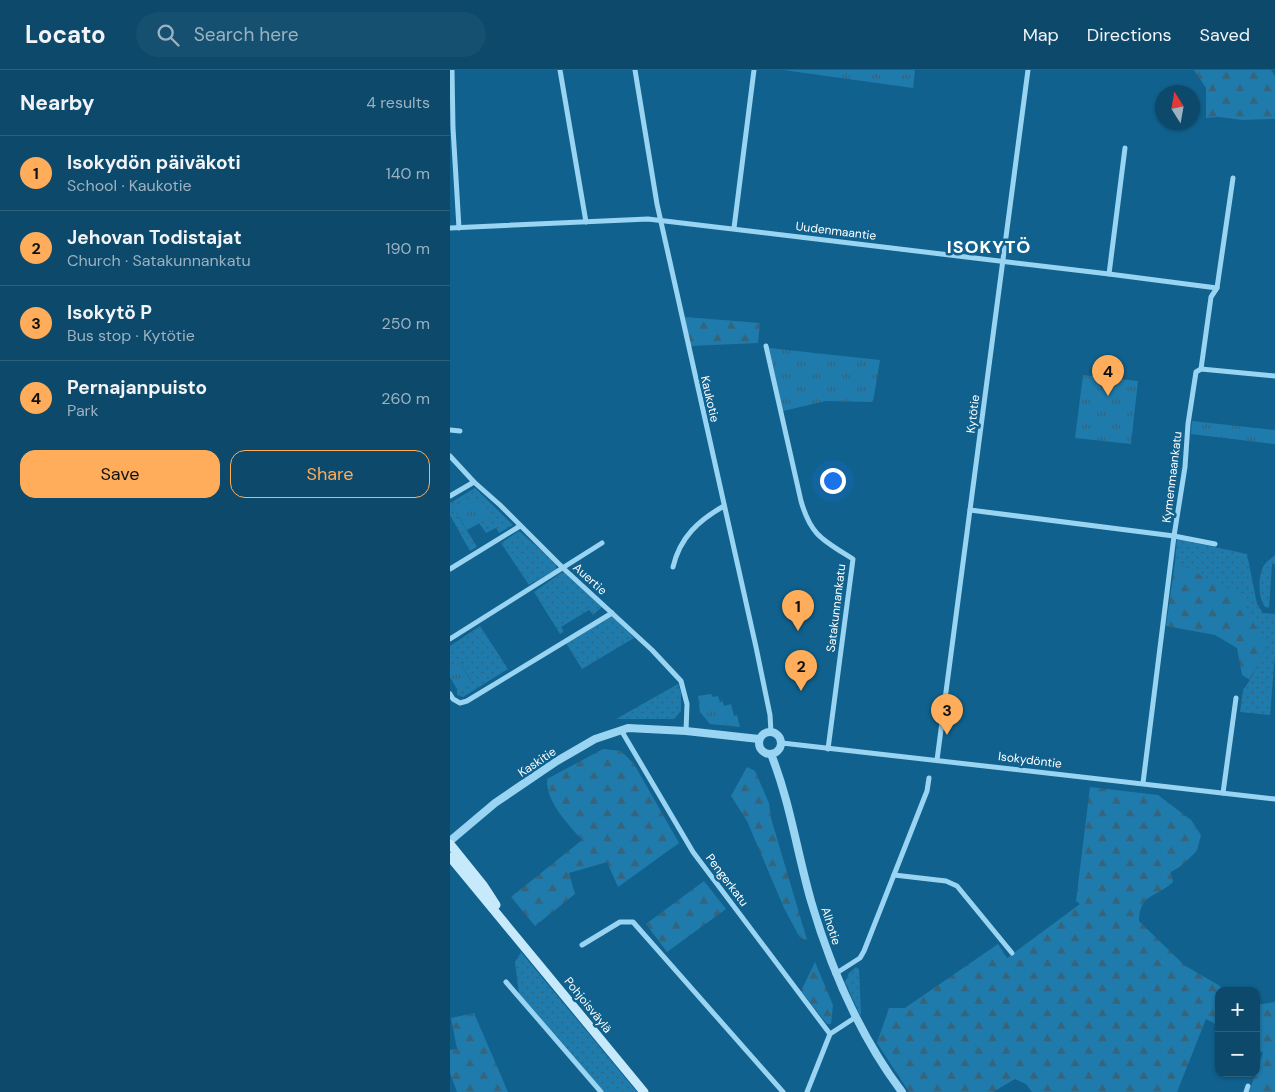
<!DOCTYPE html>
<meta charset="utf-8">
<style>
:root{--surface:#0c496a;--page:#155070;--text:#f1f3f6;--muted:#9ab2c1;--line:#2c617e;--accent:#ffad5a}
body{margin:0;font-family:"DM Sans",sans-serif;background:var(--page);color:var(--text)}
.controls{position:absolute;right:15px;bottom:15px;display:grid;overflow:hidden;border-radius:10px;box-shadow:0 1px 4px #0004}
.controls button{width:45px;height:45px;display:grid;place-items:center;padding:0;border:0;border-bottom:1px solid var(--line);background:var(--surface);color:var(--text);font:25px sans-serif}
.compass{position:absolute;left:705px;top:15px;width:45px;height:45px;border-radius:50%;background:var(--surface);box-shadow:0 1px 4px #0004;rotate:349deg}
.you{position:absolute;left:382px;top:410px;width:18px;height:18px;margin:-12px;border:4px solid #fff;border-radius:50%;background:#1a73e8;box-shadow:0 0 0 8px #1a73e833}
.badge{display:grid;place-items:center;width:32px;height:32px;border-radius:50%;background:var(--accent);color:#111;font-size:16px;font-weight:700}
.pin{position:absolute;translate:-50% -41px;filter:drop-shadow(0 1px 2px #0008)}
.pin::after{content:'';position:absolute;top:26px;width:18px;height:15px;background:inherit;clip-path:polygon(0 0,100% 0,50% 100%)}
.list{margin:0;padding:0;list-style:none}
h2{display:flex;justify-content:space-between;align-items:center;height:65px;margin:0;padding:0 20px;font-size:21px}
h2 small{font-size:16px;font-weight:400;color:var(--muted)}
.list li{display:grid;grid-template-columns:32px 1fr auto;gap:15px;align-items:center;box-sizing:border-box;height:75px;padding:0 20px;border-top:1px solid var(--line)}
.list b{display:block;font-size:19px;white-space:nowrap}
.list p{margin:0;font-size:16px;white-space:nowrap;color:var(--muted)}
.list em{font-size:16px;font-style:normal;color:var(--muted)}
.actions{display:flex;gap:10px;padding:15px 20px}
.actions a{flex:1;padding:11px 0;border:1px solid var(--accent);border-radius:15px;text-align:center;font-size:18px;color:var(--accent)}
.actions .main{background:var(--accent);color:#111}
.icon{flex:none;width:28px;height:28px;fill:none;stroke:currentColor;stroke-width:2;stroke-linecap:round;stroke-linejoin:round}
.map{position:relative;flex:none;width:825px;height:1022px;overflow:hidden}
header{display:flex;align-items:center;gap:30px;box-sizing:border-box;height:70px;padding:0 25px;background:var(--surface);border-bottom:1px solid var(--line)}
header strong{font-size:24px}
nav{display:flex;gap:28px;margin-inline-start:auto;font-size:18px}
.search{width:350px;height:45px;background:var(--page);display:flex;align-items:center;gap:12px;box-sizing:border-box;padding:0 18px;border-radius:28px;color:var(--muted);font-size:19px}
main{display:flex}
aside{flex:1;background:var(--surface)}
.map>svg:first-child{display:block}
.grass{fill:url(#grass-dots)}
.forest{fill:url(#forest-firs)}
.park{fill:url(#park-tufts)}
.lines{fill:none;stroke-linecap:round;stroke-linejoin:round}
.minor{stroke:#99d4f2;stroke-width:5}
.tertiary{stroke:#99d4f2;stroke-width:8}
.secondary{stroke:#c7e9fc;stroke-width:9}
.labels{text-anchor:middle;stroke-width:5;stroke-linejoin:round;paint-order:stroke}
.street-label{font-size:12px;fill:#fff;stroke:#10618d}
.district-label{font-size:18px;font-weight:bold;letter-spacing:1px;fill:#fff;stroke:#10618d}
</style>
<header>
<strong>Locato</strong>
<div class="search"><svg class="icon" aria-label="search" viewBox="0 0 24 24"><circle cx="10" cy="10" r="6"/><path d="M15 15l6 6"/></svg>Search here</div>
<nav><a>Map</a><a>Directions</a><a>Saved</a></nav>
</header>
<main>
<aside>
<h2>Nearby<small>4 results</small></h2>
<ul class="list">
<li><span class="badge">1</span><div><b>Isokydön päiväkoti</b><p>School · Kaukotie</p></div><em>140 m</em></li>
<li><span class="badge">2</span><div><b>Jehovan Todistajat</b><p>Church · Satakunnankatu</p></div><em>190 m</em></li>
<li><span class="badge">3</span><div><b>Isokytö P</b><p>Bus stop · Kytötie</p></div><em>250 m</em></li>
<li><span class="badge">4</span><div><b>Pernajanpuisto</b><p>Park</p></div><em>260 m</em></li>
</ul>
<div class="actions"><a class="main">Save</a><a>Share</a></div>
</aside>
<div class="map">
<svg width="825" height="1022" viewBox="0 0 825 1022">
<defs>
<pattern id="grass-dots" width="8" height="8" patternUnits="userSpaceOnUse" patternTransform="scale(1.25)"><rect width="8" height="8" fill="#1f7bab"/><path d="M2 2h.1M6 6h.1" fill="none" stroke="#36647c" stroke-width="1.8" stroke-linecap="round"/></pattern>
<pattern id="forest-firs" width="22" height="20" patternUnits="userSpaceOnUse" patternTransform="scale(1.25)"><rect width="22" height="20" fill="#1f7bab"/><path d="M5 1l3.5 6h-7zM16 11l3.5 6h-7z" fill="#36647c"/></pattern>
<pattern id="park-tufts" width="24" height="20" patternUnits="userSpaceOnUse" patternTransform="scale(1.25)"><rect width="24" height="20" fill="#1f7bab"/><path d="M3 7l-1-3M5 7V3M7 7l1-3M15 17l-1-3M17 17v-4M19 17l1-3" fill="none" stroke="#36647c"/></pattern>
</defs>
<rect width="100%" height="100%" fill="#10618d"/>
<!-- grass -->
<g class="grass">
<path d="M 25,418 L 63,455 L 49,463 L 46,458 L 36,463 L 29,453 L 41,447 L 16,428 L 2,436 L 27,477 L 20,481 L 0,445 L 0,433 Z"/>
<path d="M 69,461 L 106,493 L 106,499 L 79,515 L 51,473 Z"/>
<path d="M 727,469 L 797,484 L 807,534 L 813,543 L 825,544 L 825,585 L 820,645 L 790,642 L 793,620 L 800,610 L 816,578 L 725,492 Z"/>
<path d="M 825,485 L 825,494 L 822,494 L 819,538 L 815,537 C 808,527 808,508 813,497 C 815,492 821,489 825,485 Z"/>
<path d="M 114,501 L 152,537 L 143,545 L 139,540 L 111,557 L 114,562 L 110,564 L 84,522 Z"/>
<path d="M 162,545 L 184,568 L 132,599 L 116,573 Z"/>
<path d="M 30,556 L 58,599 L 13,627 L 7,625 L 7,619 L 21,610 L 10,593 L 0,598 L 0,576 Z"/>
<path d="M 228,614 L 231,623 L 231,641 L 224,649 L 166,649 Z"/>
<path d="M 71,882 L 187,1022 L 154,1022 L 69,924 L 65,892 Z"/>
<path d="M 406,897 L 409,899 L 411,944 L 410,945 L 395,912 L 399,903 Z"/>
</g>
<!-- forest -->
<g class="forest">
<path d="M 744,0 L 821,0 L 825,6 L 825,49 L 792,50 L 769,47 L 756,48 L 756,18 Z"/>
<path d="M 235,247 L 310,253 L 308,273 L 240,276 Z"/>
<path d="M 725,492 L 790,525 L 816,578 L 800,610 L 792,605 L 787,578 L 765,565 L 716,556 Z"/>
<path d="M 153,679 L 171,681 L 184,694 L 229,773 L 168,817 L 157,792 L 119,803 L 125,824 L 85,856 L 61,827 L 132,770 C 117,753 96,732 97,709 Z"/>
<path d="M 297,697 L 305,701 L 319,733 L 321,748 L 357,870 L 350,868 L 334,838 L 297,751 L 281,726 Z"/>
<path d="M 640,717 L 708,725 L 741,750 L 751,765 L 747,781 L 731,796 L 721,802 L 723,812 C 704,829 690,823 689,851 L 734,895 L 770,916 L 772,921 L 769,921 L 769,956 L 756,949 L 727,1022 L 582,1022 L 576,1014 L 565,1009 L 543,1022 L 459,1022 L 427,973 L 439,938 L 455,938 L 548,874 L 557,888 L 630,834 L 626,831 Z"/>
<path d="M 254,811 L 276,839 L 217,882 L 196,854 Z"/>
<path d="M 365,892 L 383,935 L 381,954 L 377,954 L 351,921 Z"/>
<path d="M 825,932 L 825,1022 L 799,1022 L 813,983 L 806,978 L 806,935 Z"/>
<path d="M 24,943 L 58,1022 L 7,1022 L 0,1003 L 0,980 L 7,979 L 1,948 Z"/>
</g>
<!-- park -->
<g class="park">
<path d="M 333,0 L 465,0 L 463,18 Z"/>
<path d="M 319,278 L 430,290 L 423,332 L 376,331 L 333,341 Z"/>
<path d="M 633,305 L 688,311 L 681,374 L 625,368 Z"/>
<path d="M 742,351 L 825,360 L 825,374 L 741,364 Z"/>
<path d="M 16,428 L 20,431 L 33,433 L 41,447 L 17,460 L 2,436 Z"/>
<path d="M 10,593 L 21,611 L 7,619 L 0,607 L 0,598 Z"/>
<path d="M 261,624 L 263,627 L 268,626 L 270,632 L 273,631 L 274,636 L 281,634 L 284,646 L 287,645 L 290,657 L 260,654 L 250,642 L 248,626 Z"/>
</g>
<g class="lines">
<!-- minor -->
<g class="minor">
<path d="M 2,0 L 3,58 L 9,158"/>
<path d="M 110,0 L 136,152"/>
<path d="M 185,0 L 207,134 L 306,577 L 320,645 L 321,662"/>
<path d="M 0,158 L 198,149 L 659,204 L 767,218"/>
<path d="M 284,158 L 304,0"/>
<path d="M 659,204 L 675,78"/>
<path d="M 316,276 L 351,431 C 361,466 373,470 403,489 L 378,679"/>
<path d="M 751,299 L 825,306"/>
<path d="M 0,360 L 10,361"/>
<path d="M 0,386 L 24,412 L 50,435 L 113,498 L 202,580 L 231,611 L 237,634 L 236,661"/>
<path d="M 0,426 L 24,412"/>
<path d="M 520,440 L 724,466 L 765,474"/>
<path d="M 223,497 C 230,467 249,450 274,436"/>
<path d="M 0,499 L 70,456"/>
<path d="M 0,569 L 152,473"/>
<path d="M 0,624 L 3,629 L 10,633 L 17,631 L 162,543"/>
<path d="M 171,660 L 243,782 L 380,964"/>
<path d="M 332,673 L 825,729"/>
<path d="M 487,690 L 578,0"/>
<path d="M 693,713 L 724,466 L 735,397 L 738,354 L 746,302 L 751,299 L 761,227 L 767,218 L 783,108"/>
<path d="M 773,723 L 786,628"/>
<path d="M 444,805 L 496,811 L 507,816 L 562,883"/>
<path d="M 132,875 L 170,852 L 183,852 L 333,1022"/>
<path d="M 385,904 L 410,888 L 414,881 L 477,721 L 479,708"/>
<path d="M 56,912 L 151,1022"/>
<path d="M 357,1022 L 380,964 L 406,947"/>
<path d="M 796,1022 L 798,1016"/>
</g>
<!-- tertiary -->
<g class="tertiary">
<circle cx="320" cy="673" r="11"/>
<path d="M 321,684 C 340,732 347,782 361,831 C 381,899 409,965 452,1022"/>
<path d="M 0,771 L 45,733 L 107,691 L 145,669 L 178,658 L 236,661 L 309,669"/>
</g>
<!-- secondary -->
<g class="secondary">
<path d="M 0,774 L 33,815 L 46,835"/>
<path d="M 0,787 L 194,1022"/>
</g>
</g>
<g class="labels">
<!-- street labels -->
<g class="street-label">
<text transform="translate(386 161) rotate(7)" y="4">Uudenmaantie</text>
<text transform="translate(260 329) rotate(77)" y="4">Kaukotie</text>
<text transform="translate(523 344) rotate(-83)" y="4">Kytötie</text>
<text transform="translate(722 407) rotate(-83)" y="4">Kymenmaankatu</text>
<text transform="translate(140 509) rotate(42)" y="4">Auertie</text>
<text transform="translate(386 538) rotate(-83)" y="4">Satakunnankatu</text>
<text transform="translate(580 690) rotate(7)" y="4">Isokydöntie</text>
<text transform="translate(87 692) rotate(-34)" y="4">Kaskitie</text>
<text transform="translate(277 810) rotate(53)" y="4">Pengerkatu</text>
<text transform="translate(381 856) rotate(72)" y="4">Alhotie</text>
<text transform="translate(138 935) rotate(51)" y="4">Pohjoisväylä</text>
</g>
<!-- district labels -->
<g class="district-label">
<text x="539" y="183">ISOKYTÖ</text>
</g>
</g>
</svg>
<div class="controls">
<button>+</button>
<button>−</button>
</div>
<svg class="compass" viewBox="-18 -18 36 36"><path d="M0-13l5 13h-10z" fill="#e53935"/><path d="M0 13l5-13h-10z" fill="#9ab2c1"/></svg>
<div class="you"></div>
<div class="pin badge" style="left:348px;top:561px">1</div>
<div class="pin badge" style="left:351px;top:621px">2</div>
<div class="pin badge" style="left:497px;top:665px">3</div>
<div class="pin badge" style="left:658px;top:326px">4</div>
</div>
</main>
